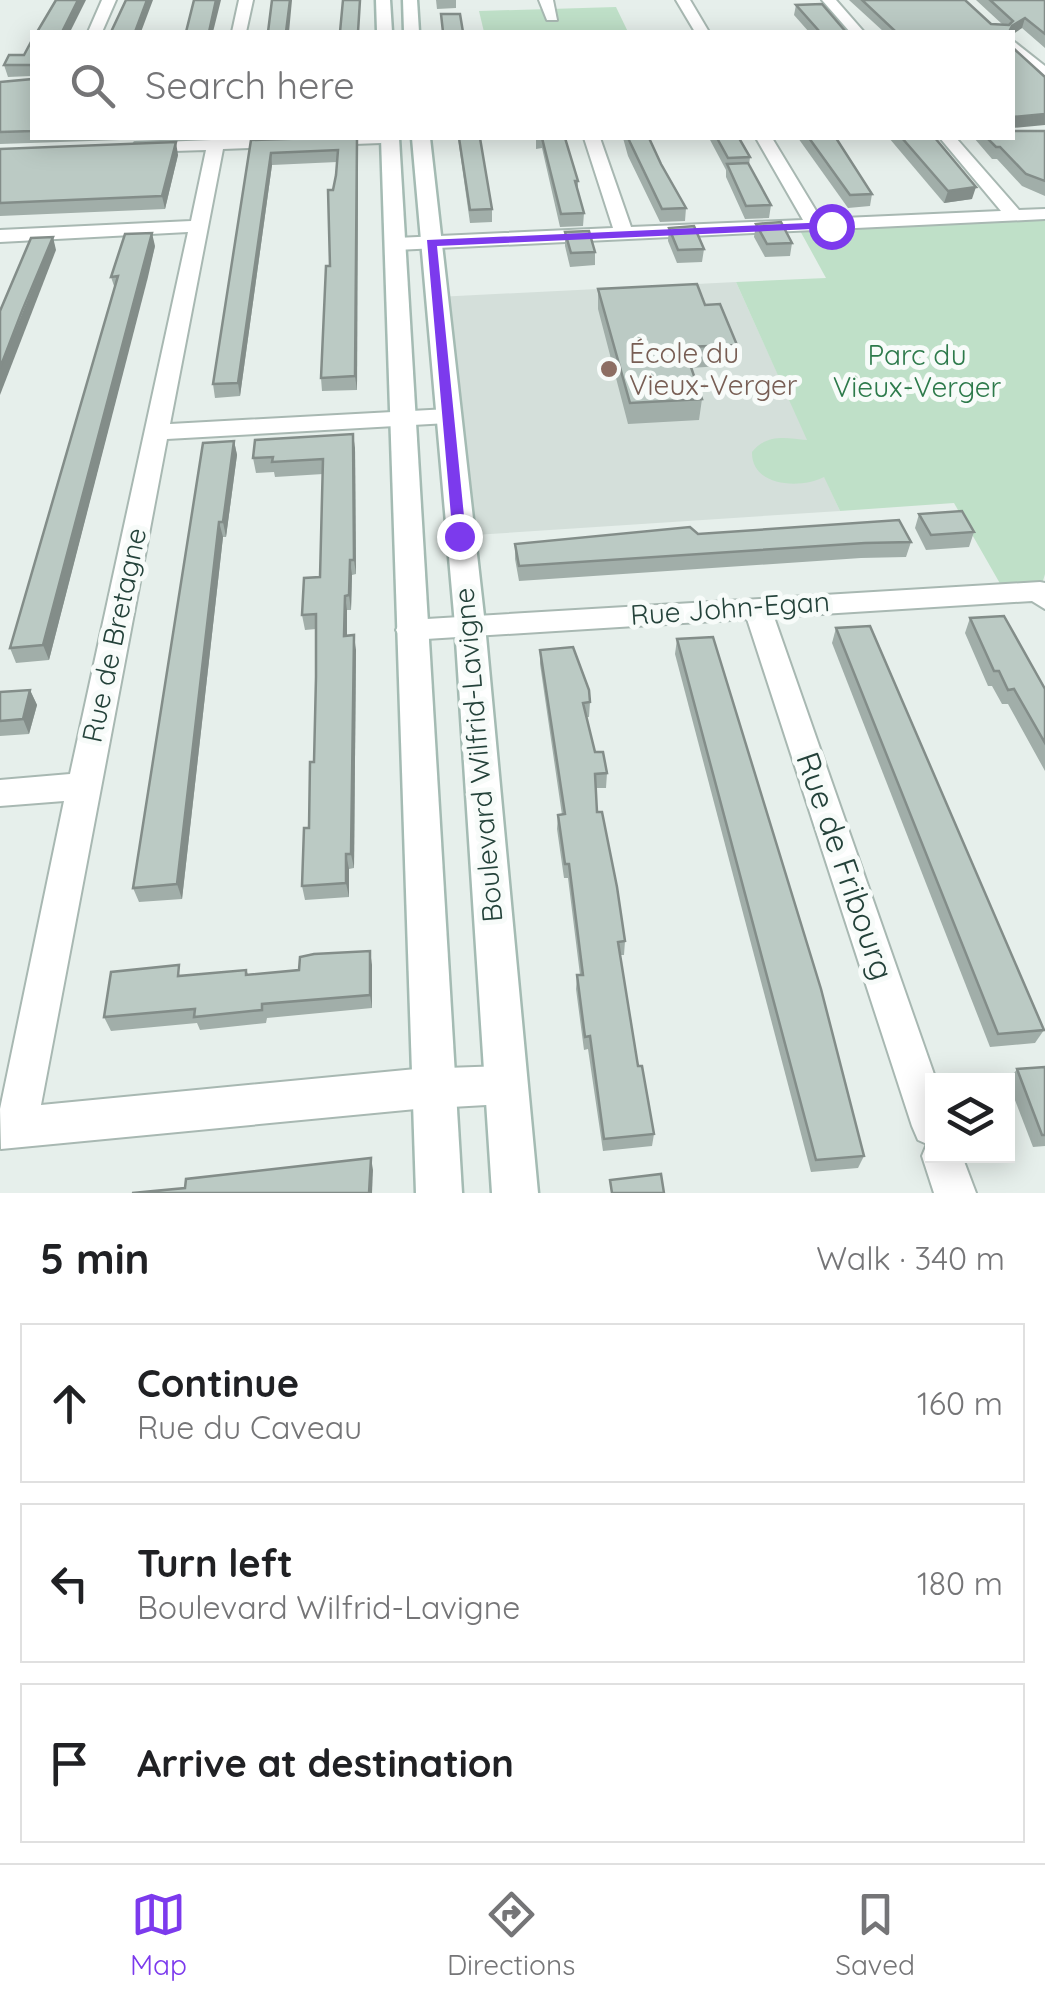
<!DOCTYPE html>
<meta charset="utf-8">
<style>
:root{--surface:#fff;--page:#f2f2f2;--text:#202124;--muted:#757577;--line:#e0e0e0;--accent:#7c3aed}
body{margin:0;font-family:Quicksand,sans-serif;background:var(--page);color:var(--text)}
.controls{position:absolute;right:30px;bottom:30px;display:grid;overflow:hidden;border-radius:0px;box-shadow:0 5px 25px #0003}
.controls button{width:90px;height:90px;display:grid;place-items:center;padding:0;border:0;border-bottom:2px solid var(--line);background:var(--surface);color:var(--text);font:50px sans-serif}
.stop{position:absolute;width:30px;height:30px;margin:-22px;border:8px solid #7c3aed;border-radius:50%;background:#fff}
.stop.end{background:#7c3aed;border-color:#fff;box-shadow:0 2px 10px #0008}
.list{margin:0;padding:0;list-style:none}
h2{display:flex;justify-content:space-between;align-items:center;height:130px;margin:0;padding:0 40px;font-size:42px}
h2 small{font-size:32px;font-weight:400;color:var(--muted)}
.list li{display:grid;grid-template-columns:65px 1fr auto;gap:30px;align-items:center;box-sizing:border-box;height:160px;margin:0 20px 20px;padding:0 20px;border:2px solid var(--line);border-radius:0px}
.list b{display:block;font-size:38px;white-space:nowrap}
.list p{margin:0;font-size:32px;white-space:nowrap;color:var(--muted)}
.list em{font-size:32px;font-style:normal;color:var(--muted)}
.icon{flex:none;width:55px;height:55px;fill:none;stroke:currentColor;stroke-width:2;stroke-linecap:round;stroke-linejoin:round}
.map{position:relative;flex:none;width:1045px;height:1193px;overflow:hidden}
.search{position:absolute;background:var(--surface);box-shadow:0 5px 25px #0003;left:30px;right:30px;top:30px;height:110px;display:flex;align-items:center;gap:25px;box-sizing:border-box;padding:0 35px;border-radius:0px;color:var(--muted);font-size:38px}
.sheet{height:670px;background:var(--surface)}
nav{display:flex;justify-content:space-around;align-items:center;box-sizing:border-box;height:140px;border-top:2px solid var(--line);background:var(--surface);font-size:28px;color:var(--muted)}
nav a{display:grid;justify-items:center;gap:5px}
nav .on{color:var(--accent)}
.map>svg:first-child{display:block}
.built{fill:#d4dfda}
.green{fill:#bfe0c8}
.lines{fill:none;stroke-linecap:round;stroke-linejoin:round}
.minor-casing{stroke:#a8b8b2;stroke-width:4}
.secondary-casing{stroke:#a4bbb3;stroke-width:5}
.minor{fill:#fff;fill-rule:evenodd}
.secondary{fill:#fff;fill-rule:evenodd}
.wall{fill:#a1aea9}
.shaded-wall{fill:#838d89}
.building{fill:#bbcac4;stroke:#838d89;stroke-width:2.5}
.route{fill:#7c3aed}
.education-dot{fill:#8d6e63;stroke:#f7fbf9;stroke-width:4}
.labels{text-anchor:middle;stroke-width:10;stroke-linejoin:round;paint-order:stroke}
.education-label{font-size:28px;fill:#785e54;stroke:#f7fbf9;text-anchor:start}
.park-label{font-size:28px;fill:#2d7a4b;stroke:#f7fbf9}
.street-label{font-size:28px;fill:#24423a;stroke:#f7fbf9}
.near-street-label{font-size:32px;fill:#24423a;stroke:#f7fbf9}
</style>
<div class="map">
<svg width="1045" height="1193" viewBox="0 0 1045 1193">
<rect width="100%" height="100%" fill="#e6efeb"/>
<!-- built -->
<path class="built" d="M 736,282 L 840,511 L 459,536 L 437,297 Z"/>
<!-- green -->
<g class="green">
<path d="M 616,7 L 628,32 L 484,32 L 479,11 Z"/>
<path d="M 1045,214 L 1045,574 L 1040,591 L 1006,594 L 954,503 L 840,511 L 824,477 C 801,489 751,487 752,452 C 767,433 787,438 807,440 L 736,282 L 826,278 L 798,227 Z"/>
</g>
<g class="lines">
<defs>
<g id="minor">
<path d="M 102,0 L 116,0 L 102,32 L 88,32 Z"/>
<path d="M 239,0 L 253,0 L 246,32 L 232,32 Z"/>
<path d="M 539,0 L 553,0 L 557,20 L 547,20 Z"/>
<path d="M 676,0 L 690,0 L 709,32 L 695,32 Z"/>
<path d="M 822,0 L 836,0 L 864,32 L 850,32 Z"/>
<path d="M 1012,40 L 1045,66 L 1045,78 L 1012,52 Z"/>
<path d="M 261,138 L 389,138 L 381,143 L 223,149 L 170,424 L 448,409 L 460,416 L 448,423 L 167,439 L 41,1105 L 416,1069 L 504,1066 L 518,1071 L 524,1085 L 518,1099 L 504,1104 L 416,1109 L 1,1149 L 0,1109 L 64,801 L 0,806 L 0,780 L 70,774 L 188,232 L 0,242 L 0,230 L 191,221 L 206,150 L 141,152 L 133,147 L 135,143 Z"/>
<path d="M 584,138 L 600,138 L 631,227 L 803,220 L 756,138 L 772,138 L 821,219 L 1001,211 L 940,138 L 956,138 L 1019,210 L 1045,209 L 1045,219 L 396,250 L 386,244 L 396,238 L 613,228 Z"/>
<path d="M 1040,582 L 1045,583 L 1045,609 L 1032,601 L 774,617 L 936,1080 L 932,1080 L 932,1156 L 962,1156 L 976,1193 L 934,1193 L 922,1156 L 927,1144 L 918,1140 L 912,1126 L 747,619 L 410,640 L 400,637 L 396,630 L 400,623 L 410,620 Z"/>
</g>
<g id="secondary">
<path d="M 376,0 L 390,0 L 392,32 L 377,32 Z"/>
<path d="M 403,0 L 417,0 L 419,32 L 404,32 Z"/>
<path d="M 381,138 L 399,138 L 462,1193 L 416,1193 Z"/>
<path d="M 412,138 L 430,138 L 485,625 L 538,1193 L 492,1193 L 455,625 Z"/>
</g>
</defs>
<!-- minor casing -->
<use href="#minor" class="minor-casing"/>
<!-- secondary casing -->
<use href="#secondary" class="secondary-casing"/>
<!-- minor -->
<use href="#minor" class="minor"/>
<!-- secondary -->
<use href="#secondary" class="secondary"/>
</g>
<!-- wall -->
<g class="wall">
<path d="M 436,0 L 456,0 L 456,8 L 437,9 Z"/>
<path d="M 849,0 L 965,0 L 991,24 L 1002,24 L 976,0 L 1045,0 L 1045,48 L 1022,28 L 1012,32 L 884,32 Z"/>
<path d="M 796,5 L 846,32 L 809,32 L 794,15 Z"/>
<path d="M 32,40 L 32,138 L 180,138 L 0,144 L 0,82 L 32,79 L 31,76 L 8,77 L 4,65 L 24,55 Z"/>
<path d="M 1045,131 L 1045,196 L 1022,186 L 997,159 L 992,159 L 974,138 L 1012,138 L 1014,132 Z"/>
<path d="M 458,138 L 480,138 L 492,209 L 492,222 L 470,223 Z"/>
<path d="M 536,138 L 565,138 L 578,181 L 578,192 L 584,213 L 583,226 L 560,227 L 542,148 L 536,149 Z"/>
<path d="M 623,138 L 649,138 L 661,164 L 686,208 L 685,221 L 660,222 L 628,156 Z"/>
<path d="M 709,138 L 739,138 L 750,157 L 749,165 L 771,205 L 769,218 L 745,219 L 726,177 L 726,170 Z"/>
<path d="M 798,138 L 836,138 L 872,194 L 870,206 L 848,208 Z"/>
<path d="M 889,138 L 935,138 L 972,199 L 944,203 Z"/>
<path d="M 251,140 L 358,148 L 357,390 L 322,391 L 321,378 L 330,266 L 333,190 L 336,175 L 337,162 L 272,165 L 240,396 L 215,398 L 213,384 Z"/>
<path d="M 0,149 L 178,155 L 165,209 L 0,216 Z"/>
<path d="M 756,224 L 792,243 L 790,256 L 765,257 L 754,237 Z"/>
<path d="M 669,228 L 704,249 L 702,262 L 677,263 L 668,241 Z"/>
<path d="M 565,232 L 595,252 L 595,265 L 570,267 L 565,246 Z"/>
<path d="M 155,246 L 49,660 L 16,663 L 10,648 L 115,289 L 111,277 Z"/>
<path d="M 598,289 L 705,305 L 737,345 L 734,365 L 691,368 L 702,399 L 699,420 L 628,424 L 598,309 Z"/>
<path d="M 234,441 L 237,455 L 226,537 L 223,537 L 182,899 L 139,902 L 133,888 Z"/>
<path d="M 355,448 L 356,574 L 352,575 L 351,610 L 347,610 L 347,636 L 356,650 L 354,868 L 349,869 L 349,897 L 305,900 L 302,886 L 309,828 L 314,762 L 316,629 L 305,630 L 302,615 L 320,577 L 323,474 L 275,477 L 274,472 L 256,473 L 253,458 Z"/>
<path d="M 919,514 L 974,532 L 969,547 L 926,550 L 915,528 Z"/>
<path d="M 698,534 L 911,542 L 906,557 L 861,558 L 519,581 L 515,559 L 515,544 Z"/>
<path d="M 970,618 L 1045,689 L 1045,771 L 1008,704 L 1002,704 L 992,686 L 988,686 L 965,633 Z"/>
<path d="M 836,628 L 1044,1030 L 1035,1043 L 990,1047 L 832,643 Z"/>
<path d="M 677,639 L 864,1156 L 858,1168 L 811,1172 L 675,654 Z"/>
<path d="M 540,650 L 590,702 L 589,717 L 587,717 L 595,752 L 607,773 L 606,788 L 596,788 L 597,812 L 625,941 L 624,955 L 620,955 L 638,1066 L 654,1134 L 652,1146 L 603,1151 L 588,1049 L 584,1050 L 576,989 L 577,975 L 580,975 L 568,878 L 564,878 L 557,829 L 558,815 L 562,815 L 540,664 Z"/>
<path d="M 30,690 L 37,705 L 29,734 L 0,736 L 0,692 Z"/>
<path d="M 372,965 L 372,1008 L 267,1018 L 266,1023 L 200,1030 L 197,1023 L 111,1031 L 104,1017 L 183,976 L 246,970 L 248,974 Z"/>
<path d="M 1045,1067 L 1045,1146 L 1033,1147 L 1008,1082 L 1017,1069 Z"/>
</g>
<!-- shaded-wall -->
<g class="shaded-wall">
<path d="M 78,0 L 86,0 L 70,32 L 62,32 Z"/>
<path d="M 147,0 L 153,0 L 141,32 L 135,32 Z"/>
<path d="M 216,0 L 221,0 L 213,32 L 209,32 Z"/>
<path d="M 290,0 L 292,0 L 289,32 L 286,32 Z"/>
<path d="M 1025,18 L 1022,28 L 1012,35 L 1012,32 L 1009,32 L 1012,26 Z"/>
<path d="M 1045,114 L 1045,125 L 1012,128 L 1013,116 Z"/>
<path d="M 357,138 L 358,148 L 357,390 L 355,376 Z"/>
<path d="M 176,142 L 178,155 L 165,209 L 162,196 Z"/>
<path d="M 271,153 L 272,165 L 240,396 L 238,383 Z"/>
<path d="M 976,187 L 972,199 L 944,203 L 948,191 Z"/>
<path d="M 152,233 L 155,246 L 148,277 L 49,660 L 43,645 Z"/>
<path d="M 53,237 L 56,250 L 0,395 L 0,368 Z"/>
<path d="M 353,434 L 355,448 L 356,574 L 354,560 Z"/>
<path d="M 234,441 L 237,455 L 226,537 L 223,522 Z"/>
<path d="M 219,522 L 223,537 L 182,899 L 177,884 Z"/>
<path d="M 350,560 L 352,575 L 351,610 L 349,595 Z"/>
<path d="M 345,596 L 347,610 L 347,651 L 344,636 Z"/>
<path d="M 354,635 L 356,650 L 354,868 L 351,854 Z"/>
<path d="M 30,690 L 37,705 L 29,734 L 23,719 Z"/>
<path d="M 346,854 L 349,869 L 349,897 L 346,883 Z"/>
<path d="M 370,951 L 372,965 L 372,1008 L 370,995 Z"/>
<path d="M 371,1158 L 373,1170 L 372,1193 L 369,1193 Z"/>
</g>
<!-- building -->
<g class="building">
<path d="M 56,0 L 78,0 L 62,32 L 37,32 Z"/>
<path d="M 126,0 L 147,0 L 135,32 L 111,32 Z"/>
<path d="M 194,0 L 216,0 L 209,32 L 186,32 Z"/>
<path d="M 272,0 L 290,0 L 286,32 L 268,32 Z"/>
<path d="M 343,0 L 360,0 L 358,32 L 340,32 Z"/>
<path d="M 862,0 L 965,0 L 991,24 L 1009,25 L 1013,21 L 990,0 L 1045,0 L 1045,34 L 1025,18 L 1012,26 L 1009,32 L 896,32 Z"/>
<path d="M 822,4 L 846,32 L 820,32 L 796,5 Z"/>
<path d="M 441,14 L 460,14 L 463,32 L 443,32 Z"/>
<path d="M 32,40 L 32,131 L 0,132 L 0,82 L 32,79 L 31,65 L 4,65 L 9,55 L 24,55 Z"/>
<path d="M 1012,47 L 1045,77 L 1045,114 L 1012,117 Z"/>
<path d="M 1012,131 L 1045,131 L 1045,181 L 1026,174 L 1000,147 L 996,147 L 987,138 L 1012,138 Z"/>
<path d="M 316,138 L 357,138 L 355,376 L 321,378 L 326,266 L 330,266 L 328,190 L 333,190 L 336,175 L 338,150 L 271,153 L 238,383 L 213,384 L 251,140 Z"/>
<path d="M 459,138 L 480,138 L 492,209 L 470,210 Z"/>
<path d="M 542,138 L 565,138 L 578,181 L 575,181 L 584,213 L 561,214 Z"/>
<path d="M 628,138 L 649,138 L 661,164 L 686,208 L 662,209 Z"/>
<path d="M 717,138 L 739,138 L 750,157 L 728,158 Z"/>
<path d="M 809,138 L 836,138 L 872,194 L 850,195 Z"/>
<path d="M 902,138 L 935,138 L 976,187 L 948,191 Z"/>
<path d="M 176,142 L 162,196 L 0,203 L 0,149 Z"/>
<path d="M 748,163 L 771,205 L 746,206 L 727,164 Z"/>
<path d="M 781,222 L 792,243 L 767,244 L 756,224 Z"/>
<path d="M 694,226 L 704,249 L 678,250 L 669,228 Z"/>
<path d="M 589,231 L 595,252 L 571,253 L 565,232 Z"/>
<path d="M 152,233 L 43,645 L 10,648 L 118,276 L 111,277 L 125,234 Z"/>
<path d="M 53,237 L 22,311 L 0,368 L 0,311 L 31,238 Z"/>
<path d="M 697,284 L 705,305 L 720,304 L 737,345 L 684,347 L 702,399 L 630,403 L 598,289 Z"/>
<path d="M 353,434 L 354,560 L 350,560 L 349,595 L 345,596 L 344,636 L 354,635 L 351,854 L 346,854 L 346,883 L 302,886 L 304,828 L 309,828 L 310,762 L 314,762 L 316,677 L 316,614 L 302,615 L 304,578 L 320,577 L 323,459 L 272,462 L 273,457 L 253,458 L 255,440 Z"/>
<path d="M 234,441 L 223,522 L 219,522 L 177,884 L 133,888 L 203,443 Z"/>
<path d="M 962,511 L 974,532 L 931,535 L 919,514 Z"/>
<path d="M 899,520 L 911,542 L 865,543 L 519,566 L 515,544 L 690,527 L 698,534 Z"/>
<path d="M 1004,616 L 1045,689 L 1045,743 L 1014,689 L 1008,690 L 999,671 L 994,671 L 970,618 Z"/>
<path d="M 870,626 L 1044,1030 L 998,1034 L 836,628 Z"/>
<path d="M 713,637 L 821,989 L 864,1156 L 816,1160 L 677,639 Z"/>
<path d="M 573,647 L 589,690 L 590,702 L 583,703 L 595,752 L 603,752 L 607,773 L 595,774 L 597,812 L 602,812 L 617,887 L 625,941 L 618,942 L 638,1066 L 642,1066 L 654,1134 L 604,1139 L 590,1036 L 585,1037 L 577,975 L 583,975 L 569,864 L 565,864 L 558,815 L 565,814 L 540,650 Z"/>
<path d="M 30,690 L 23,719 L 0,721 L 0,692 Z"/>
<path d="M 370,951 L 370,995 L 262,1004 L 262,1010 L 194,1017 L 195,1009 L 104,1017 L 111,972 L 179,965 L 178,976 L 246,970 L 246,975 L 299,970 L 300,957 L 314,954 Z"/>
<path d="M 1045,1067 L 1045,1135 L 1042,1135 L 1017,1069 Z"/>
<path d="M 371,1158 L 369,1193 L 132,1193 L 185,1188 L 186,1179 Z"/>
<path d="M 661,1174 L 664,1193 L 612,1193 L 610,1180 Z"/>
</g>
<!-- route -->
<path class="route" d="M 831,222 L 835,228 L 437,246 L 466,536 L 453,539 L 427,240 Z"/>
<!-- markers -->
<circle class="education-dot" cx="609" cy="369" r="10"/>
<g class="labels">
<!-- education labels -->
<g class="education-label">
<text x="629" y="363">École du<tspan x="629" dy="32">Vieux-Verger</tspan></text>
</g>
<!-- park labels -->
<g class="park-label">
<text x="917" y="365">Parc du<tspan x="917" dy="32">Vieux-Verger</tspan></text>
</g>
<!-- street labels -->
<g class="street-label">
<text transform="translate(730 608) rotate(-4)" y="10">Rue John-Egan</text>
<text transform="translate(114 635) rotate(-78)" y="10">Rue de Bretagne</text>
<text transform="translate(478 755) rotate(-95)" y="10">Boulevard Wilfrid-Lavigne</text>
</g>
<!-- near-street labels -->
<g class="near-street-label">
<text transform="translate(845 866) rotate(71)" y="11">Rue de Fribourg</text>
</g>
</g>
</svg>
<div class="controls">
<button><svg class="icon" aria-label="layers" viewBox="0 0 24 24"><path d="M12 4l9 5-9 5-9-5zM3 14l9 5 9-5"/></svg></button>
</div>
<div class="stop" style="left:831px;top:226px"></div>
<div class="stop end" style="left:459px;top:536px"></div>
<div class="search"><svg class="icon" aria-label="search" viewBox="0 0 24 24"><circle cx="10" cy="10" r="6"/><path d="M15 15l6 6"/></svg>Search here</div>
</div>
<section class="sheet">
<h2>5 min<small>Walk · 340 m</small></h2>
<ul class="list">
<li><svg class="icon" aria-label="ahead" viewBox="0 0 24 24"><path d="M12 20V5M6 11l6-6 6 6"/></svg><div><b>Continue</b><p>Rue du Caveau</p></div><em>160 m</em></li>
<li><svg class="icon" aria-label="left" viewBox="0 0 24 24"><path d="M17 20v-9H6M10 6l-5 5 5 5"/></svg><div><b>Turn left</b><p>Boulevard Wilfrid-Lavigne</p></div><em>180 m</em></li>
<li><svg class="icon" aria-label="arrive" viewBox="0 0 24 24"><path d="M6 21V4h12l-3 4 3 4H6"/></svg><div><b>Arrive at destination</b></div></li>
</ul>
</section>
<nav>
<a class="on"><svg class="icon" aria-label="map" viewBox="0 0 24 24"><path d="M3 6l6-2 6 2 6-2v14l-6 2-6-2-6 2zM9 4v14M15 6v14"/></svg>Map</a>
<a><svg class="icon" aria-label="directions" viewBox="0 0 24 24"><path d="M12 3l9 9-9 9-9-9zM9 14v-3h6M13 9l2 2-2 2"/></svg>Directions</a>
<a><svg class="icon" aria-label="saved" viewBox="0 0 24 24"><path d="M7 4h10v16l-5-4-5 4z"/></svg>Saved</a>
</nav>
